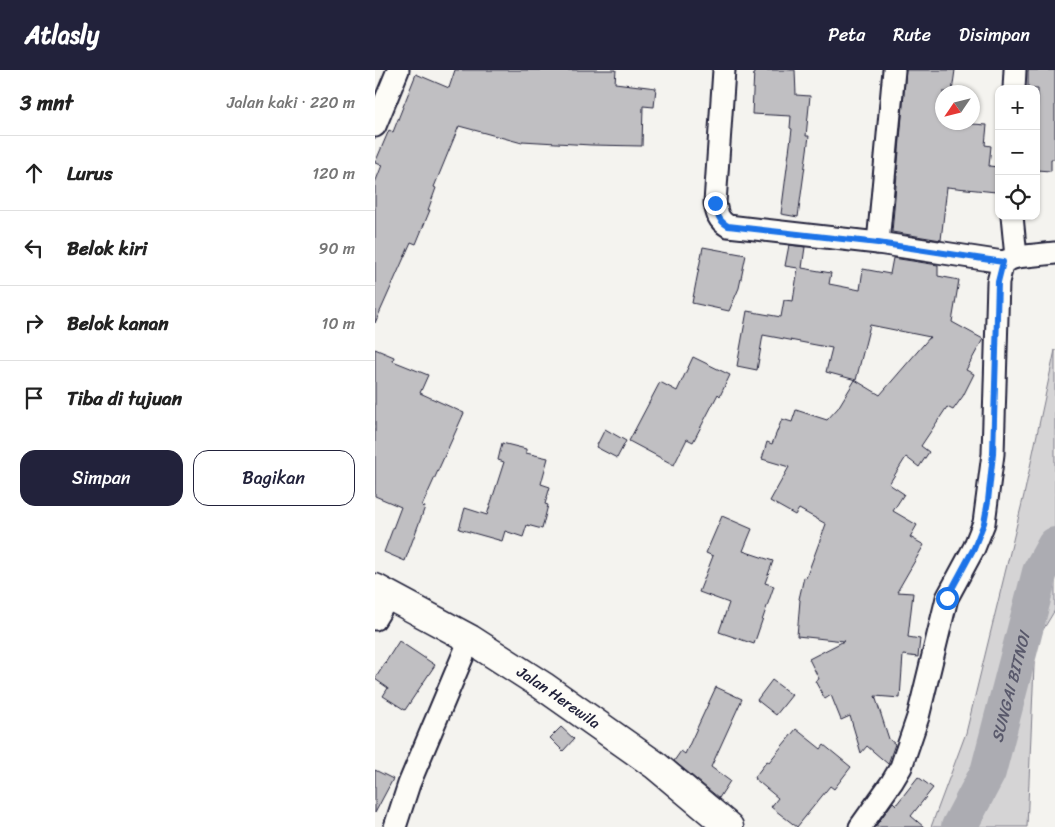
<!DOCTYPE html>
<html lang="id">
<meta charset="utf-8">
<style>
:root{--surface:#fff;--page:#f2f2f2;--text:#222;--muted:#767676;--line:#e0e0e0;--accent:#22223b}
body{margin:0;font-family:Sriracha,sans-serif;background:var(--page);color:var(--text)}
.controls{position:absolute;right:15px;top:15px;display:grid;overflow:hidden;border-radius:10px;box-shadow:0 1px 4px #0004}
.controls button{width:45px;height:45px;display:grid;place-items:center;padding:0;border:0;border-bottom:1px solid var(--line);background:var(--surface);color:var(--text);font:25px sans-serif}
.compass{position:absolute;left:560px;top:15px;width:45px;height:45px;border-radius:50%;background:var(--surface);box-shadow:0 1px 4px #0004;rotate:235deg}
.stop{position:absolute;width:15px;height:15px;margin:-11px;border:4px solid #1a73e8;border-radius:50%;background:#fff}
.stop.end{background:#1a73e8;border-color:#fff;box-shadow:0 1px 5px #0008}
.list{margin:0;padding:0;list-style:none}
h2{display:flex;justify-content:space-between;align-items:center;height:65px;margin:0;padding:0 20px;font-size:21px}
h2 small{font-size:16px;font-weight:400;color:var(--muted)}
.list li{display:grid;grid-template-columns:32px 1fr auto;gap:15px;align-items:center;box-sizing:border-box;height:75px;padding:0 20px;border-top:1px solid var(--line)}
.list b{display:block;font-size:19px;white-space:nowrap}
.list em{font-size:16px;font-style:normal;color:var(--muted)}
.actions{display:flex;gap:10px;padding:15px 20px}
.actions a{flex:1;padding:11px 0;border:1px solid var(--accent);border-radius:15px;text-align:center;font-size:18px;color:var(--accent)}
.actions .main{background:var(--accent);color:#fff}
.icon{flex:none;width:28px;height:28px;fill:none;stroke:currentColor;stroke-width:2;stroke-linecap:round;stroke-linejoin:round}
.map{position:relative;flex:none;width:680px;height:757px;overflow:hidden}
header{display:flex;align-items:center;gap:30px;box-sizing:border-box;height:70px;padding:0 25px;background:var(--accent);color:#fff}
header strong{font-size:24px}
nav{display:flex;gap:28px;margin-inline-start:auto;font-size:18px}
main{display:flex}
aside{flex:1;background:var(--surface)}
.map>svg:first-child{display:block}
.green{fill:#d5d4d5;stroke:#7c7b88}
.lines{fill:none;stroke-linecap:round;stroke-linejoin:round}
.river{stroke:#acacb2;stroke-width:36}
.building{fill:#c0bfc2;stroke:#22223b}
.minor-casing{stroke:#22223b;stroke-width:25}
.secondary-casing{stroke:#22223b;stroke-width:31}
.minor{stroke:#fdfcf7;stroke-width:21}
.secondary{stroke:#fdfcf7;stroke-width:28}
.route{stroke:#1a73e8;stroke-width:6}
.labels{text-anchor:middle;stroke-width:4;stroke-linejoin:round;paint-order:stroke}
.street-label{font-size:15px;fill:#22223b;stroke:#fdfcf7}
.water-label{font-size:16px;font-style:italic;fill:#59596b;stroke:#fdfcf7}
</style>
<header>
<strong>Atlasly</strong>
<nav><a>Peta</a><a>Rute</a><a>Disimpan</a></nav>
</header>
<main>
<aside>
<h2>3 mnt<small>Jalan kaki · 220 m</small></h2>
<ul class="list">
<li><svg class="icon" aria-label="ahead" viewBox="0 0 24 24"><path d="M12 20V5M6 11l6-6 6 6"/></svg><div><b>Lurus</b></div><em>120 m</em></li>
<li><svg class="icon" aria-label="left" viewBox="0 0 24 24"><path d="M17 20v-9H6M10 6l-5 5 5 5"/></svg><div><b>Belok kiri</b></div><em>90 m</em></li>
<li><svg class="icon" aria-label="right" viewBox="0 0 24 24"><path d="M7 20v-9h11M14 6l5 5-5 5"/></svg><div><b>Belok kanan</b></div><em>10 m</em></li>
<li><svg class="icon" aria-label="arrive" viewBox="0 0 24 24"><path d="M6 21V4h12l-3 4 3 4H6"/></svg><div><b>Tiba di tujuan</b></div></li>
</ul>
<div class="actions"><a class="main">Simpan</a><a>Bagikan</a></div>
</aside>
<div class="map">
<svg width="680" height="757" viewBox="0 0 680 757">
<rect width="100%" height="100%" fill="#f4f3ef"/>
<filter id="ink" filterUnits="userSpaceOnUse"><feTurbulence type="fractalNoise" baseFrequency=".02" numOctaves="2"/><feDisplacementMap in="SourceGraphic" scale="10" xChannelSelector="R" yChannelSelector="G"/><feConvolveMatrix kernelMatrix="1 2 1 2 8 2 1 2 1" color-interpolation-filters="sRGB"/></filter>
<g filter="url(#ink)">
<!-- green -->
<path class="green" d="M 680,280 L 680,540 L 660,573 L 652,757 L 556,757 L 591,663 L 649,425 Z"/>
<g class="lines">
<!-- river -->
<path class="river" id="s1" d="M 584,757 L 613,702 L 665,502 L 680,475"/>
</g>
<!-- building -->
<g class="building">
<path d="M 80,0 L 241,0 L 240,13 L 281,18 L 279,37 L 268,36 L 267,76 L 216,75 L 147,71 L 147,73 L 84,56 L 59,117 L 61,118 L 53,140 L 55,140 L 41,174 L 36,172 L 0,253 L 0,113 L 7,95 L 0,93 L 14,60 L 18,62 L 41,4 L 74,18 Z"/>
<path d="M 379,0 L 420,0 L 421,25 L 435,26 L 431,66 L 434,66 L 423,147 L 406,144 L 417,59 L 415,58 L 416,46 L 377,44 Z"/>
<path d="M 531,0 L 580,0 L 577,22 L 568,22 L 568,52 L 612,55 L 610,75 L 616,76 L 614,96 L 623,97 L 621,122 L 572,117 L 566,170 L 517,162 Z"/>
<path d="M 653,0 L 680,0 L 680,89 L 676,89 L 676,101 L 661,100 L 663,19 L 653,19 Z"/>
<path d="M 414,175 L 430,177 L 427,198 L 456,203 L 454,214 L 485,220 L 488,199 L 515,204 L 518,188 L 563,195 L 563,206 L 584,210 L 577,252 L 608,269 L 591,300 L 599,304 L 588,326 L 578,340 L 572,337 L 546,376 L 554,382 L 544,397 L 531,387 L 514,414 L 529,424 L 518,441 L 542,455 L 535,467 L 549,475 L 522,522 L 538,523 L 533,567 L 545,569 L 543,587 L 528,585 L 525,628 L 500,626 L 514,669 L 520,674 L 513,694 L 492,676 L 486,683 L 475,646 L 466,650 L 456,625 L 450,629 L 440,611 L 444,609 L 434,589 L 469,571 L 422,566 L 425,530 L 424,529 L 429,507 L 431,508 L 451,454 L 424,439 L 420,445 L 395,431 L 414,397 L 387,389 L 392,372 L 397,374 L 407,349 L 417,352 L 421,340 L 452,350 L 463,338 L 480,310 L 505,325 L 555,267 L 495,255 L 481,310 L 451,302 L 457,278 L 388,265 L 382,300 L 362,296 L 372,241 L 406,247 L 409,230 L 418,231 L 423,198 L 410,196 Z"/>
<path d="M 328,177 L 371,185 L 364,218 L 354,241 L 317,233 Z"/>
<path d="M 0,279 L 19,287 L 18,291 L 53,305 L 45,323 L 89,343 L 47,436 L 50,437 L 30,491 L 9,482 L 26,437 L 0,426 Z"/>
<path d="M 318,287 L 355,305 L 345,326 L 343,324 L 318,372 L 312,369 L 299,395 L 254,371 L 285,312 L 302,321 Z"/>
<path d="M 230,359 L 251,371 L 242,388 L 221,377 Z"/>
<path d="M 127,373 L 151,379 L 151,383 L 173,388 L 166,414 L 175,417 L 170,434 L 173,435 L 167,459 L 152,455 L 148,467 L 130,461 L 127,471 L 84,459 L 90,438 L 112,445 L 129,392 L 123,390 Z"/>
<path d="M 347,446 L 377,459 L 368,481 L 398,491 L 390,513 L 399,516 L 379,574 L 344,562 L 354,533 L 324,522 L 338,486 L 331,483 Z"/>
<path d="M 24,571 L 60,595 L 30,640 L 8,626 L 13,618 L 0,609 Z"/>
<path d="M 397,610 L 417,625 L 401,645 L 382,630 Z"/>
<path d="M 341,617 L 367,629 L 336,697 L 355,711 L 344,728 L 299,691 L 306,681 L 310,684 Z"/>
<path d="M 186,657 L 199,669 L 188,681 L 175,668 Z"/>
<path d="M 421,659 L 446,679 L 449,675 L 476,697 L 459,719 L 455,716 L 422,757 L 396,737 L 403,728 L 379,708 L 392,691 L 394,692 Z"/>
<path d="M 0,700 L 18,709 L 0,743 Z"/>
<path d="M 543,707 L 558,718 L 536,746 L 549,757 L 500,757 L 518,732 L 521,735 Z"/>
</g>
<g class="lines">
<defs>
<g id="minor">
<path d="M 349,0 L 340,133 C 342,144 343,150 353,156 L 503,173 L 628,192"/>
<path d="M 639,19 L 640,0"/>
<path d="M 0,56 L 23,0"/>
<path d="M 503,173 L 519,0"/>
<path d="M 641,187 L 680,183"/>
<path d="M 0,549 L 14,526"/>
<path d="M 20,757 L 34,714 L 95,569"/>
<path d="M 485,757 L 517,712 L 526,697 L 543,647 L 572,528 L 599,478 L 609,453 L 618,384 L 623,212 L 628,192 L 641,187 L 637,146"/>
</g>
<g id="secondary">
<path id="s2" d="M 0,518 L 95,569 L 168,616 L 280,695 L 354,757"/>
</g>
</defs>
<!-- minor casing -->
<use href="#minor" class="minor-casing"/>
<!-- secondary casing -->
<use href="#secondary" class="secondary-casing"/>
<!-- minor -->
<use href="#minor" class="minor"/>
<!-- secondary -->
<use href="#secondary" class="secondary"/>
</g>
</g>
<g class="lines" filter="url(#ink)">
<!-- route -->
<path class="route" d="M 340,133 C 342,144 343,150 353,156 L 503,173 L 628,192 L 623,212 L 618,384 L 613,431 L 609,453 L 599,478 L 572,528"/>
</g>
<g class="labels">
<!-- street labels -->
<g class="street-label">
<text dy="5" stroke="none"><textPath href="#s2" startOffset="214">Jalan Herewila</textPath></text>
</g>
<!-- water labels -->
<g class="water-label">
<text dy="6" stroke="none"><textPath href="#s1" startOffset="150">SUNGAI BITNOI</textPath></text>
</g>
</g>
</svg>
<div class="controls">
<button>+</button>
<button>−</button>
<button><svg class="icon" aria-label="locate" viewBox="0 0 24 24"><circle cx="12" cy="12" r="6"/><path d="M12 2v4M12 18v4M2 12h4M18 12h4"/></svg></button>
</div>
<svg class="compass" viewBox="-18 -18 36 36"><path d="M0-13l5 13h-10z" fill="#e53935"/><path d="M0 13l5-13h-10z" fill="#767676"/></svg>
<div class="stop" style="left:572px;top:528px"></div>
<div class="stop end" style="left:340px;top:133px"></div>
</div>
</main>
